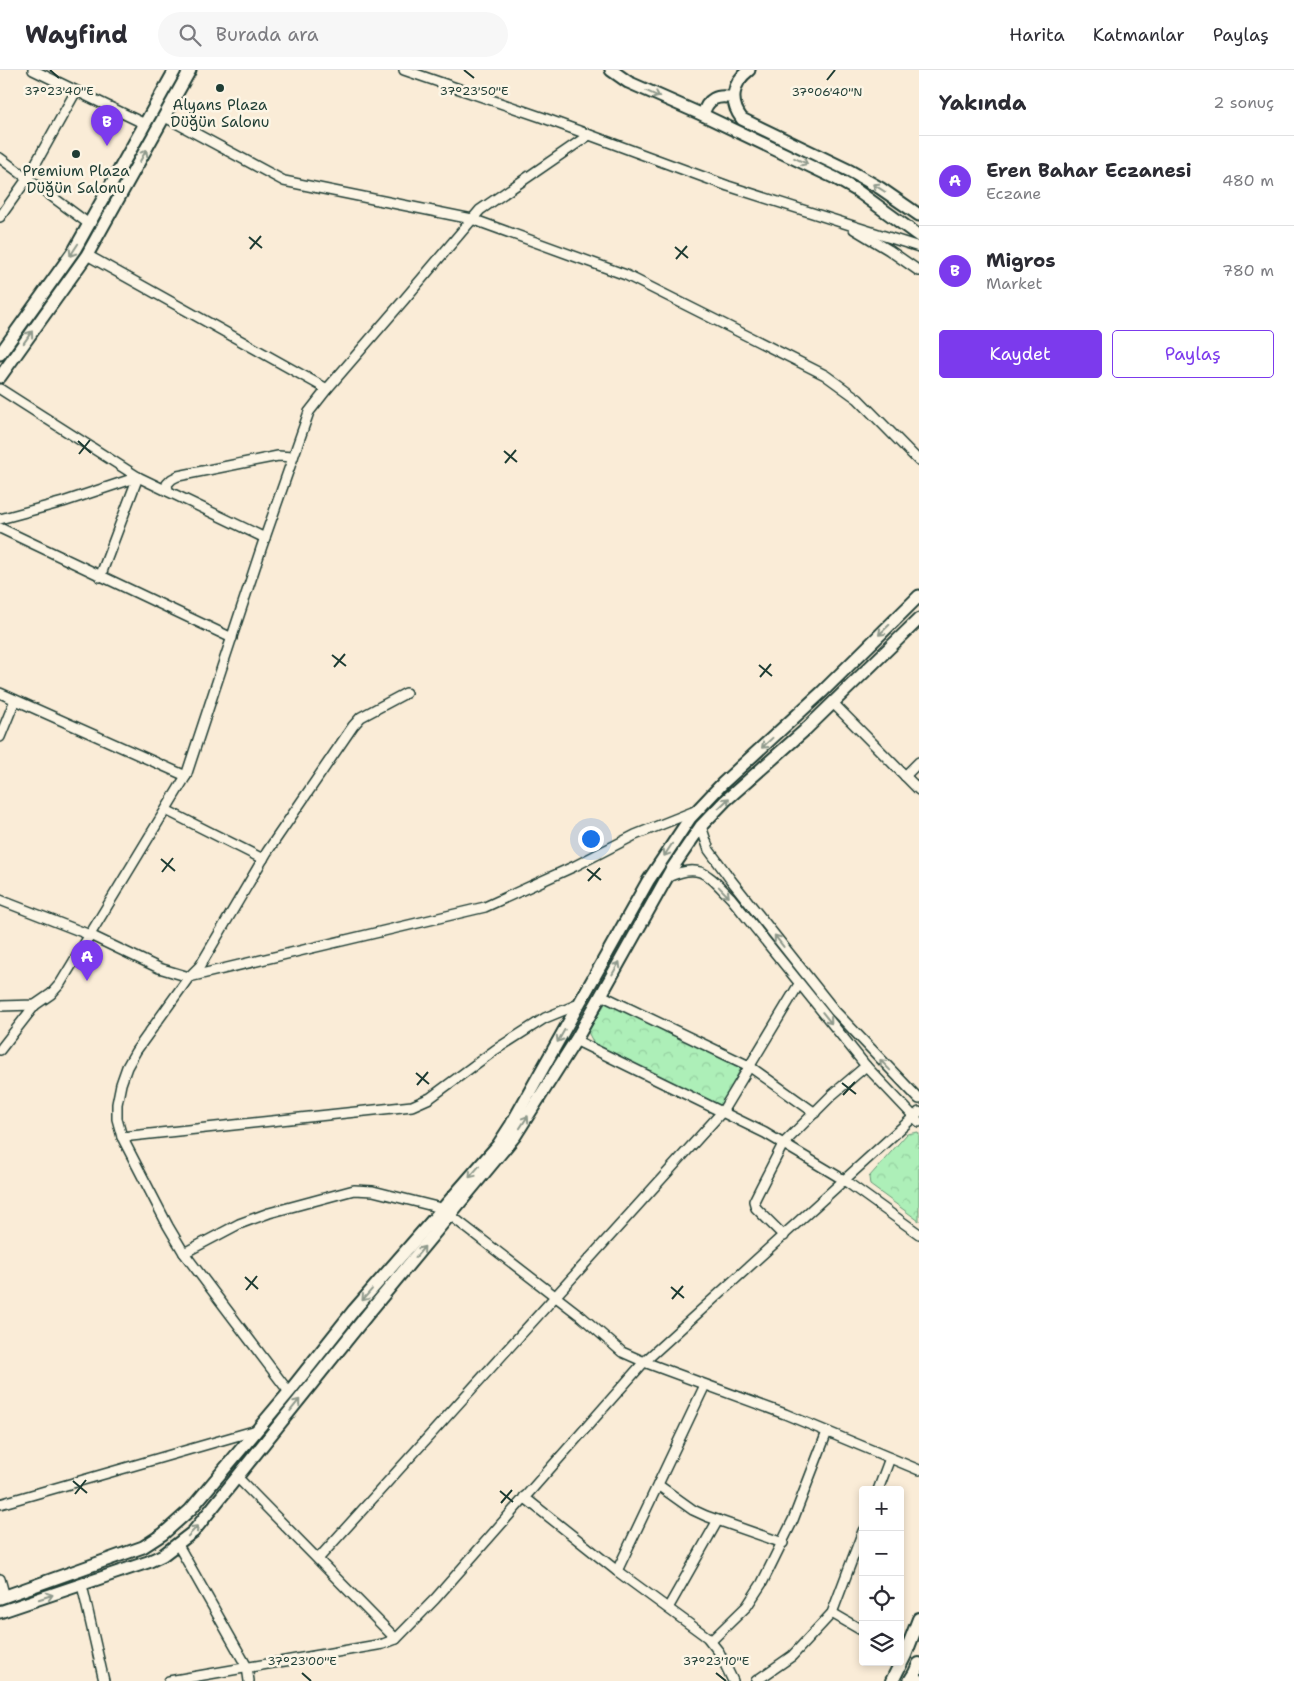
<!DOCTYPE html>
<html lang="tr">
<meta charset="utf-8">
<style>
:root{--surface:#fff;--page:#f7f7f7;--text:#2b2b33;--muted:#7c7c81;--line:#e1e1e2;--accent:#7c3aed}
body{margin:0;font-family:"Shantell Sans",sans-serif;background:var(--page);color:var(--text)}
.controls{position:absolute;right:15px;bottom:15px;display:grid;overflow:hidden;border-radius:5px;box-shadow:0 2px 8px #0003}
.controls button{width:45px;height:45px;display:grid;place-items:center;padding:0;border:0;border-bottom:1px solid var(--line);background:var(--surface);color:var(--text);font:25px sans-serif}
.you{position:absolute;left:590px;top:768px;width:18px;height:18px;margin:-12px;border:4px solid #fff;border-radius:50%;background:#1a73e8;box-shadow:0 0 0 8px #1a73e833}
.badge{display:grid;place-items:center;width:32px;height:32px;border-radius:50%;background:var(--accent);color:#fff;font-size:16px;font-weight:700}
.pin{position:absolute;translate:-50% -41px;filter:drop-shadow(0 1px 2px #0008)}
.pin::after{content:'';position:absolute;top:26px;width:18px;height:15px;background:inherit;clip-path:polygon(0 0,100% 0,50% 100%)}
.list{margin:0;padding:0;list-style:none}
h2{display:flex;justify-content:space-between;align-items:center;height:65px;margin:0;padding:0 20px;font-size:21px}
h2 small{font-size:16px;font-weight:400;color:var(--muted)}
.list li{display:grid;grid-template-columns:32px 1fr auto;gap:15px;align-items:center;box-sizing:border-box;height:90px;padding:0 20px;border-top:1px solid var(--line)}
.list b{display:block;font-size:19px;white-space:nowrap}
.list p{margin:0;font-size:16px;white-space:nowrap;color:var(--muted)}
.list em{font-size:16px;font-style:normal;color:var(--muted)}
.actions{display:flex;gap:10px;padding:15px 20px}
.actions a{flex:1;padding:11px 0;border:1px solid var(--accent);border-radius:5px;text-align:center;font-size:18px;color:var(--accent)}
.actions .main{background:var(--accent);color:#fff}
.icon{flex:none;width:28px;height:28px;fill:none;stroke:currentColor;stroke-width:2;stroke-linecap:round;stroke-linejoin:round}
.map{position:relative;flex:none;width:919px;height:1611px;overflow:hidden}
header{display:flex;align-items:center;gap:30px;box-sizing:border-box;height:70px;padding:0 25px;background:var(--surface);border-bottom:1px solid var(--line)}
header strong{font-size:24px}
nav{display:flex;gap:28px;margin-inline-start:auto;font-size:18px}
.search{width:350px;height:45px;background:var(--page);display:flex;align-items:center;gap:12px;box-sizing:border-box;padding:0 18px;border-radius:28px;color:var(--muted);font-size:19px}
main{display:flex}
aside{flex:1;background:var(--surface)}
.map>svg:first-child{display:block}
.park{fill:url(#park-crowns);stroke:#669676}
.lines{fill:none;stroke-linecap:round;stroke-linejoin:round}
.minor-casing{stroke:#1f3d34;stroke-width:12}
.tertiary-casing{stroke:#1f3d34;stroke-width:15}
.secondary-casing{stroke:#1f3d34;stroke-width:16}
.minor{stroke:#fcf5e5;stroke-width:9}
.tertiary{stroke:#fcf5e5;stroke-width:11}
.secondary{stroke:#fcf5e5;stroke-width:12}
.oneway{stroke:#8e998c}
.ticks{fill:none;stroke:#1f3d34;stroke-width:2}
.poi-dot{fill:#1f3d34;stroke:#fcf5e5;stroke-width:2}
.labels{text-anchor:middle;stroke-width:5;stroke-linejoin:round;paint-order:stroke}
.poi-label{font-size:15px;fill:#1f3d34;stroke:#fcf5e5}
.ticks-label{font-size:12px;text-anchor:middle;fill:#1f3d34;stroke:#fcf5e5;stroke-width:5;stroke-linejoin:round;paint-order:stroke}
</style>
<header>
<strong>Wayfind</strong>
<div class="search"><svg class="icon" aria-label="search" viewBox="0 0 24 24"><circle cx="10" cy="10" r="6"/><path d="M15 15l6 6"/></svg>Burada ara</div>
<nav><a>Harita</a><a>Katmanlar</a><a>Paylaş</a></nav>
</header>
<main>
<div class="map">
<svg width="919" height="1611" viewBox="0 0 919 1611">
<defs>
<pattern id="park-crowns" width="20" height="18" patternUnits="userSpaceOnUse" patternTransform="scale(1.25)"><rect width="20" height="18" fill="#adefb8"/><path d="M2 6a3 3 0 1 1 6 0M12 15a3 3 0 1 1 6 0" fill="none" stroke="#94ce9f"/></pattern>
</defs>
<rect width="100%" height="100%" fill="#faecd7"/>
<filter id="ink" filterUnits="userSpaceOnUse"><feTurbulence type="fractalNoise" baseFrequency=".02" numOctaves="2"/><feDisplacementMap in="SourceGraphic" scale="10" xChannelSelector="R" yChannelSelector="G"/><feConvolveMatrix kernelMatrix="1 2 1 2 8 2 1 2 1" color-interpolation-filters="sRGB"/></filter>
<g filter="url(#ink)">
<!-- park -->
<g class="park">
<path d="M 606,932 L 741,998 L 721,1037 L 595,976 L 588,962 Z"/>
<path d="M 918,1062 L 919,1064 L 919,1151 L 870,1115 L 869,1107 L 907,1064 Z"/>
</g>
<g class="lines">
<defs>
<g id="minor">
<path d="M 33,0 L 145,54"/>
<path d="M 404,0 L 541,47 L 728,116 L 919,177"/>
<path d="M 165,47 L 284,111 L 472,149 L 626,205 L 825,305 L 858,329 L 919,391"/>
<path d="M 0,88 L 89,154"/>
<path d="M 0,147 L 27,109 L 76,21"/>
<path d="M 854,159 L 889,180 L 919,201"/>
<path d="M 87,185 L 327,319"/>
<path d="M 0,319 L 138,407 L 265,468"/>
<path d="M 168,421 L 167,414 L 172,409 L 178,406 L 278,386 L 293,387"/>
<path d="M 0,449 L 63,432 L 138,407"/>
<path d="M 0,458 L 232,568"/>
<path d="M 100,507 L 138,407"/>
<path d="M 0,623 L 186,706"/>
<path d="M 833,633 L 919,720"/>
<path d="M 0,667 L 15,630"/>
<path d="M 905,706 L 919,692"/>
<path d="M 166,740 L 263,789"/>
<path d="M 701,756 L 709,780 L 731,810 L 800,897 L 835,941 L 919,1029"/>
<path d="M 668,807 C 701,792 708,805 731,828 L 866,996 L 919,1052"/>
<path d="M 0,830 L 90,865 L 159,898 L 189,907 L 485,837 L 575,796 L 635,765 L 695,741"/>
<path d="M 601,925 L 749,996 L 815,1043"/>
<path d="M 0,936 L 35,935 L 51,924 L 60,914 L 186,706 L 262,476 L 309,342 L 327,319 L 403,231 L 480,140 L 589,65"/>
<path d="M 575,970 L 765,1063 L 844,1110 L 919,1164"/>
<path d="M 0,980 L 35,935"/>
<path d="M 122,1067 L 412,1036 L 430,1028 L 495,980 L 545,948 L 579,934"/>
<path d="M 784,1166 L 756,1138 L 754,1131 L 760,1119 L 783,1074 L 832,1025 L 866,996"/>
<path d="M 184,1183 L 239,1154 L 269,1143 L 354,1120 L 373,1121 L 441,1138 L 582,1247 L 622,1282 L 647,1293 L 785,1344 L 919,1400"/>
<path d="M 289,1322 L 184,1183 L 168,1156 L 122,1067 L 117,1049 L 117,1034 L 121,1014 L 127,997 L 136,981 L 189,907 L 200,896 L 267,782 L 353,656 L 361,647 L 406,623"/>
<path d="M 237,1407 L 396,1569"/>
<path d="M 658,1415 L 693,1440 L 706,1446 L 783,1473"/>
<path d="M 878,1420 L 890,1388"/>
<path d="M 524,1427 L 617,1501 L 707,1567 L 719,1582 L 733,1611"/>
<path d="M 0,1434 L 257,1360"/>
<path d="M 178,1475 L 247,1597 L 249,1611"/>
<path d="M 318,1489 L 722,1042 L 799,914"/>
<path d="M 617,1501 L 705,1315"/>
<path d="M 0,1509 L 5,1527"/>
<path d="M 82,1515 L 104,1611"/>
<path d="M 668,1538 L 718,1450"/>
<path d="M 832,1543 L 863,1561"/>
<path d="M 711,1571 L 747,1536 L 762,1513 L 793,1450 L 827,1362"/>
<path d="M 169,1611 L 383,1574 L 396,1569 L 435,1529 L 644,1292 L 919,1042"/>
<path d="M 756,1611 L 792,1586 L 832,1543 L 863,1461"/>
</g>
<g id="tertiary">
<path d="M 611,0 L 628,12 L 703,45 L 835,108 L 856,120 L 919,166"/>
<path d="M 749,0 C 732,13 729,32 742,49 L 850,101 L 880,118 L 919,145"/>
<path d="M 703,45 C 707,29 717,24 733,28"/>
<path d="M 0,284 L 75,179 L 175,0"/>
<path d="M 0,307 L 87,185 L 190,0"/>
<path d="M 0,1528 L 143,1477 L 163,1464 L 190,1440 L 289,1322 L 354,1240 L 498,1075 L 511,1055 L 648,811 L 690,748 L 723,713 L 822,622 L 919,526"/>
<path d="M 0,1542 L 148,1492 L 163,1485 L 193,1462 L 367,1245 L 515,1066 L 577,968 L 671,800 L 701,756 L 725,731 L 804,661 L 919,549"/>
<path d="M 919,1611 L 919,1610"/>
</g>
<g id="secondary">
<path d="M 892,1611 L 905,1585 L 919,1549"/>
<path d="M 910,1611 L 915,1603 L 919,1594"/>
</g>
</defs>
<!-- minor casing -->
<use href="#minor" class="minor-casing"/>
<!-- tertiary casing -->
<use href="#tertiary" class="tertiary-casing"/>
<!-- secondary casing -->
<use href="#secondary" class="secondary-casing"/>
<!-- minor -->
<use href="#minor" class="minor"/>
<!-- tertiary -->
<use href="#tertiary" class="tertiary"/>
<!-- secondary -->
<use href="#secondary" class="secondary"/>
</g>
<!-- one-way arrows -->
<defs><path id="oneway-shaft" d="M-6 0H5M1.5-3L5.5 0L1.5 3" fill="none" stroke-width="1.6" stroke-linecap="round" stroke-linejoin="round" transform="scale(1.25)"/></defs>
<g class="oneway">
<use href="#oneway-shaft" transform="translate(653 24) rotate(24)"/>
<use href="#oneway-shaft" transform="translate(143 86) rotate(-61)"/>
<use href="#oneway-shaft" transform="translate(801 91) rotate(25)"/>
<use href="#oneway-shaft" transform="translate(879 118) rotate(-148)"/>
<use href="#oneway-shaft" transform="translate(74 180) rotate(123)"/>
<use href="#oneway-shaft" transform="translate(28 267) rotate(-55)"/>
<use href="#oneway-shaft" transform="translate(884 560) rotate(136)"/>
<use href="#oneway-shaft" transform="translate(767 673) rotate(137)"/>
<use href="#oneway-shaft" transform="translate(724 733) rotate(-44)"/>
<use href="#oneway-shaft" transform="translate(668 780) rotate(123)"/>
<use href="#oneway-shaft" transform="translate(724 822) rotate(46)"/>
<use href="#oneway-shaft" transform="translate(779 871) rotate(-128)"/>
<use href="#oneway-shaft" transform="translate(616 898) rotate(-60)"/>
<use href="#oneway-shaft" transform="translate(827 948) rotate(51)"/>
<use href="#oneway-shaft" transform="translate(561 966) rotate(120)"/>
<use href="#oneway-shaft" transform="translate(885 995) rotate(-134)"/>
<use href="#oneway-shaft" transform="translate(524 1052) rotate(-57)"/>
<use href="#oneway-shaft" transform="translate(474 1102) rotate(131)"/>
<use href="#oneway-shaft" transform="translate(420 1182) rotate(-50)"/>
<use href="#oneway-shaft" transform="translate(367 1225) rotate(131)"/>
<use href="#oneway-shaft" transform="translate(295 1335) rotate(-51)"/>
<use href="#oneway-shaft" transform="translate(193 1461) rotate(-46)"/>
<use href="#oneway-shaft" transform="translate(46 1527) rotate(-18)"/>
</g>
</g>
<!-- ticks -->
<path class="ticks" d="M 50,0 L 59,8M 464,0 L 474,8M 827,10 L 835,0M 249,167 L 262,178M 675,177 L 688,188M 250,179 L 261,166M 676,189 L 687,176M 78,371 L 91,383M 504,381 L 517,392M 79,384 L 90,370M 505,393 L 516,380M 332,585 L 346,596M 759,595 L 772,606M 334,597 L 345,584M 760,607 L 771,594M 161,789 L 175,801M 587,799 L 601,810M 162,802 L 173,788M 588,811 L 600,798M 416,1003 L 429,1014M 842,1013 L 856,1024M 417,1015 L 428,1002M 843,1025 L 855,1012M 245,1207 L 258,1219M 671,1217 L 684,1228M 246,1220 L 257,1206M 672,1229 L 683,1216M 73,1411 L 87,1423M 500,1421 L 513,1432M 75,1424 L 86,1410M 501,1433 L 512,1420M 302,1603 L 311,1611M 716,1603 L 726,1611"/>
<!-- markers -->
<g class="poi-dot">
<circle cx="220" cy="18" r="5"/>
<circle cx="76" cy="84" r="5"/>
</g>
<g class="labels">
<!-- poi labels -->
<g class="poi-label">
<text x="220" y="40">Alyans Plaza<tspan x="220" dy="17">Düğün Salonu</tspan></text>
<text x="76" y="106">Premium Plaza<tspan x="76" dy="17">Düğün Salonu</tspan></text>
</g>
</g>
<g class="ticks-label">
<text x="474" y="25">37°23'50"E</text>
<text x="59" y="25">37°23'40"E</text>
<text x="827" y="26">37°06'40"N</text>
<text x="302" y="1595">37°23'00"E</text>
<text x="716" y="1595">37°23'10"E</text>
</g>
</svg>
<div class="controls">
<button>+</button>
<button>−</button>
<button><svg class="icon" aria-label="locate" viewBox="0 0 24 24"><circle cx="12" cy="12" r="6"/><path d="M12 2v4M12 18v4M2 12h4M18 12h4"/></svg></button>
<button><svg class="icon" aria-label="layers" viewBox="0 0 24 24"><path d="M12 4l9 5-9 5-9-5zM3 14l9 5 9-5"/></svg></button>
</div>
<div class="you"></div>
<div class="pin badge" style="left:87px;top:911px">A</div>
<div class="pin badge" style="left:107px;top:76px">B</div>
</div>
<aside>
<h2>Yakında<small>2 sonuç</small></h2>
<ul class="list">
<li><span class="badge">A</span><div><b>Eren Bahar Eczanesi</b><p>Eczane</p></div><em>480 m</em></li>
<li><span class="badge">B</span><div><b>Migros</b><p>Market</p></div><em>780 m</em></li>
</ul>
<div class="actions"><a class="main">Kaydet</a><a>Paylaş</a></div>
</aside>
</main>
